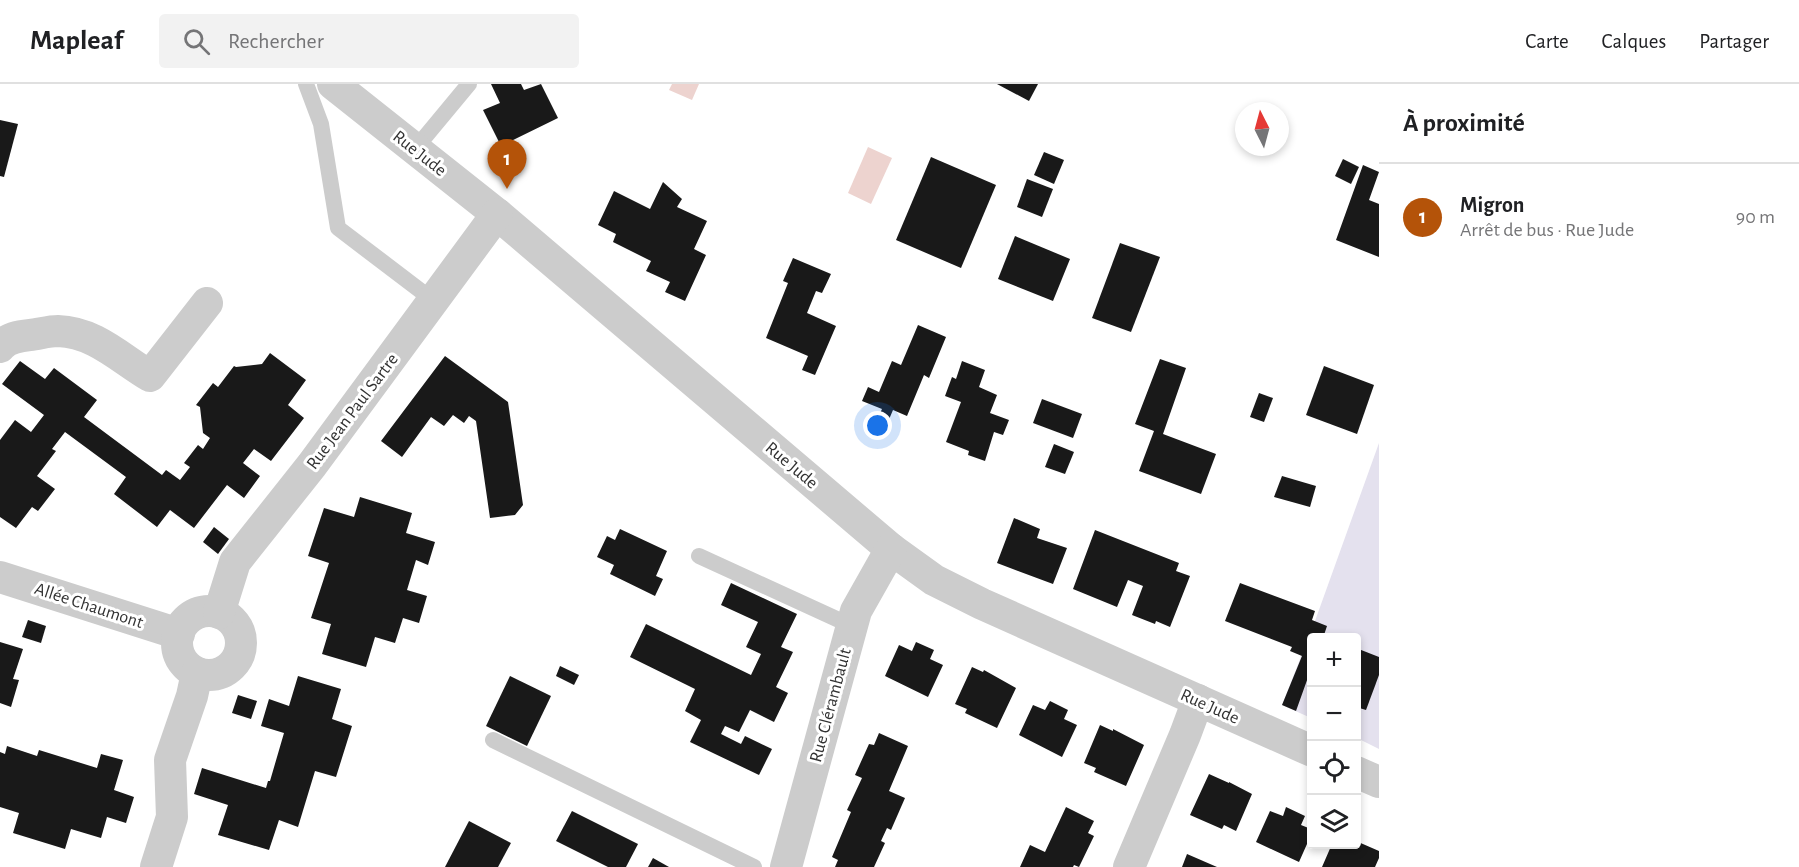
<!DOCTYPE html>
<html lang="fr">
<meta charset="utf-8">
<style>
:root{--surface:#fff;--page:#f2f2f2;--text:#202124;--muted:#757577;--line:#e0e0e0;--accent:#b45309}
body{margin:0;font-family:"Alegreya Sans",sans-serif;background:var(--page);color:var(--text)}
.controls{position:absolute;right:18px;bottom:18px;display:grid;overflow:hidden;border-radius:6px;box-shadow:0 3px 9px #0003}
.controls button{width:54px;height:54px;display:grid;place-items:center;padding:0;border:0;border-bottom:2px solid var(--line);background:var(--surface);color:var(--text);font:30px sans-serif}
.compass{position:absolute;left:1235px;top:18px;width:54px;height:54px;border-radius:50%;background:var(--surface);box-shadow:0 3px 9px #0003;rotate:354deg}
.you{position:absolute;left:878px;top:342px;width:21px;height:21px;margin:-15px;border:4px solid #fff;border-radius:50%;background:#1a73e8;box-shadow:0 0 0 9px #1a73e833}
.badge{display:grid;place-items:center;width:39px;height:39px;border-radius:50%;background:var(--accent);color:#fff;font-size:20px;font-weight:700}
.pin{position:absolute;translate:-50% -50px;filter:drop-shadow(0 2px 3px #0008)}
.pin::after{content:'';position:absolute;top:32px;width:21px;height:18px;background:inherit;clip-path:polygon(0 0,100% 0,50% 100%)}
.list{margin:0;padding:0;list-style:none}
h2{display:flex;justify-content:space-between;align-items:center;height:78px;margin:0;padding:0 24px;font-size:26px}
h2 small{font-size:20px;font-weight:400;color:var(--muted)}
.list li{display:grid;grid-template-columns:39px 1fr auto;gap:18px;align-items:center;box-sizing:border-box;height:108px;padding:0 24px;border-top:2px solid var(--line)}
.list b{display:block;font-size:22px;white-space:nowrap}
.list p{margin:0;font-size:20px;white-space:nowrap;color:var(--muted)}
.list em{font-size:20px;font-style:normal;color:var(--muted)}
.icon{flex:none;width:33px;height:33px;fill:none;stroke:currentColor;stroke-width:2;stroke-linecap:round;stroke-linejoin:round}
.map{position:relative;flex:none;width:1379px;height:783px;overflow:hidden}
header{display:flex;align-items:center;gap:36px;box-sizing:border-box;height:84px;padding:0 30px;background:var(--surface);border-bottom:2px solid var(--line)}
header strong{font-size:28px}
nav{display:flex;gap:33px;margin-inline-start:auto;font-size:21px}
.search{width:420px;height:54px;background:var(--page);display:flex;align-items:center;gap:15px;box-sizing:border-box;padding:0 21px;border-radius:6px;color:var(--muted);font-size:22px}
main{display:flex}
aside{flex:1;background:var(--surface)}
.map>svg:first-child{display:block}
.green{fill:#e4e1ee}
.water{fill:#edd3cf}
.building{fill:#191919}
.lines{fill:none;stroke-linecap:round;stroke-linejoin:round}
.service{stroke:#ccc;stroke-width:16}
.minor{stroke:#ccc;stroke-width:32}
.labels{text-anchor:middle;stroke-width:6;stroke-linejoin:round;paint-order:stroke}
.street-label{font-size:18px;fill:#323232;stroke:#fff}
</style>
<header>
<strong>Mapleaf</strong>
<div class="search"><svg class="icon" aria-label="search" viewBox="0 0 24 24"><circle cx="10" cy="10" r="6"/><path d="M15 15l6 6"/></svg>Rechercher</div>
<nav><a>Carte</a><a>Calques</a><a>Partager</a></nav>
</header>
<main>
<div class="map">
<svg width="1379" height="783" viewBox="0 0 1379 783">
<rect width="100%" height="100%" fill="#fff"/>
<!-- green -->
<path class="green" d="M 1379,359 L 1379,665 L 1357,654 L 1356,554 L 1312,554 L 1311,634 L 1282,621 L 1315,537 Z"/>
<!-- water -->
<g class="water">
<path d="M 672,0 L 699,0 L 692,16 L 669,6 Z"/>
<path d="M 868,63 L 892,74 L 871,120 L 848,109 Z"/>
</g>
<!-- building -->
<g class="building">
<path d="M 491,0 L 521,0 L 524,6 L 541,0 L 558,34 L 501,62 L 483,26 L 500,19 Z"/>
<path d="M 997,0 L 1038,0 L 1029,17 Z"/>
<path d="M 0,36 L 18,40 L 4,93 L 0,92 Z"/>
<path d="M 1044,68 L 1064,76 L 1054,100 L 1034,91 Z"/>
<path d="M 931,73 L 996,101 L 961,184 L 896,156 Z"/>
<path d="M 1343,75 L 1359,83 L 1351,100 L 1335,92 Z"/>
<path d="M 1363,81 L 1379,88 L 1369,116 L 1379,120 L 1379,173 L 1336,156 Z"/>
<path d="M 1027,95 L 1053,105 L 1042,133 L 1017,123 Z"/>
<path d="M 663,98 L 682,115 L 677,123 L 707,137 L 694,165 L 706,171 L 685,217 L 665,208 L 670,198 L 646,187 L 651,177 L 613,158 L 616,150 L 598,141 L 614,107 L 650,125 Z"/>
<path d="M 1015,152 L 1070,175 L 1053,217 L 998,195 Z"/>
<path d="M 1120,159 L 1160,173 L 1131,248 L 1092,234 Z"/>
<path d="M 793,174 L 831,190 L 822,209 L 816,207 L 807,229 L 836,242 L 815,291 L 802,286 L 808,272 L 766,254 L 788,199 L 783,197 Z"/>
<path d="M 918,241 L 946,253 L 929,294 L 924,291 L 907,332 L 893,326 L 887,340 L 877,336 L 882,325 L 862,317 L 868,303 L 879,308 L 892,277 L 901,281 Z"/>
<path d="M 270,269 L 306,296 L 288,321 L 304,334 L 271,377 L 254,365 L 243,379 L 260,392 L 244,414 L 227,401 L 194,444 L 170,426 L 157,443 L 114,410 L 126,393 L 65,348 L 52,365 L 56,367 L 37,392 L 55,405 L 38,427 L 32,423 L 16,444 L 0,433 L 0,356 L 15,336 L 31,348 L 44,331 L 2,300 L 20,277 L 45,295 L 54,284 L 97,316 L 84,333 L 162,391 L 166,386 L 180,396 L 190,383 L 184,379 L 198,361 L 203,365 L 210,354 L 203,349 L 200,323 L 196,321 L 213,299 L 218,303 L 234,282 L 236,283 L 262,280 Z"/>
<path d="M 445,272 L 508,318 L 523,421 L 515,431 L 490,434 L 476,337 L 469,332 L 464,339 L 453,331 L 444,342 L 431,333 L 402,373 L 381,357 Z"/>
<path d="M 1160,275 L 1186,284 L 1163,350 L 1216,370 L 1201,410 L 1139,387 L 1154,347 L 1135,340 Z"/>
<path d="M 962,277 L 985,286 L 979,303 L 997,311 L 990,329 L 1009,336 L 1003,351 L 994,348 L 985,377 L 968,371 L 969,367 L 946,358 L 961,318 L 945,312 L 952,293 L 956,295 Z"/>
<path d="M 1324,282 L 1374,301 L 1357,350 L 1306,331 Z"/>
<path d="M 1259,309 L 1273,314 L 1264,338 L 1250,333 Z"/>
<path d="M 1042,315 L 1082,330 L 1073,354 L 1033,339 Z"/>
<path d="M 1054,360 L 1074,368 L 1065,390 L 1045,383 Z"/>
<path d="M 1282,392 L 1316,402 L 1310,423 L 1274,413 Z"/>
<path d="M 360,413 L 412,429 L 406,449 L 435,458 L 428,481 L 416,476 L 407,506 L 427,512 L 419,539 L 403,534 L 395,559 L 375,553 L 366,583 L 322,570 L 331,540 L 311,534 L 329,479 L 308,472 L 324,424 L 354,433 Z"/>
<path d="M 1014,434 L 1040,445 L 1037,454 L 1067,464 L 1053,500 L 997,479 Z"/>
<path d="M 214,443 L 229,455 L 218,470 L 203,458 Z"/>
<path d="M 620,445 L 667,467 L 656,492 L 663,495 L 655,512 L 610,490 L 614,481 L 597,473 L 607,452 L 615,456 Z"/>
<path d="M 1095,446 L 1179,479 L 1176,487 L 1190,492 L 1170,543 L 1156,537 L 1155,540 L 1132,531 L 1143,502 L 1128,496 L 1117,523 L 1073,505 Z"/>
<path d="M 731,499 L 797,530 L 781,563 L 793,568 L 776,603 L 788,609 L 774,638 L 750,626 L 739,648 L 725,642 L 721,650 L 741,660 L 745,652 L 772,665 L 759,691 L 690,658 L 701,636 L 685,627 L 695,605 L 630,573 L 646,540 L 751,591 L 761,570 L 746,563 L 758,538 L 721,521 Z"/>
<path d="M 1240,499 L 1315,527 L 1312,536 L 1327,542 L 1323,554 L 1311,554 L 1311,585 L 1296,627 L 1282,621 L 1302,572 L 1290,567 L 1292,563 L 1225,537 Z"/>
<path d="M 28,536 L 46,542 L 41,559 L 22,553 Z"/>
<path d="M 0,558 L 23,565 L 13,595 L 19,596 L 11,623 L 0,619 Z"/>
<path d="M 916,558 L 934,566 L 930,575 L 943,581 L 928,613 L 885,592 L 899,561 L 912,567 Z"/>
<path d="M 1356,564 L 1379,573 L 1379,591 L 1366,626 L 1356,623 Z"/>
<path d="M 560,582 L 579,591 L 574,601 L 556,592 Z"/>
<path d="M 972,583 L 983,588 L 984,586 L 1016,604 L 997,644 L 965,629 L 967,625 L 955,620 Z"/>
<path d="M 298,592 L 341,605 L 332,635 L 352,642 L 336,693 L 315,687 L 298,743 L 279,736 L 269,766 L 218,751 L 228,721 L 194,710 L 202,684 L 266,704 L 268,697 L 270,697 L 284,649 L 261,642 L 269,615 L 289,622 Z"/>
<path d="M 510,592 L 551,612 L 527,662 L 486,642 Z"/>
<path d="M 238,611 L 257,617 L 251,635 L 232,629 Z"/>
<path d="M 1050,617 L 1068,626 L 1064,635 L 1077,641 L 1062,673 L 1019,651 L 1033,621 L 1045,626 Z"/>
<path d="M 1100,641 L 1113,647 L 1113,645 L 1144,661 L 1126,702 L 1094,688 L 1096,684 L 1084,679 Z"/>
<path d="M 879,649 L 908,662 L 889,707 L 905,714 L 891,746 L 887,744 L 881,757 L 885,759 L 874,783 L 835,783 L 838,776 L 832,773 L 851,728 L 847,726 L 862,694 L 855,691 L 869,660 L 874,661 Z"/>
<path d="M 7,662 L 37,672 L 39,666 L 97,684 L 101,670 L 123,676 L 114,706 L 134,713 L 126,739 L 107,733 L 101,754 L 71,745 L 65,765 L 13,749 L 19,729 L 0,723 L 0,668 L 5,670 Z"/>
<path d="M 1209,690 L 1229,699 L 1229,698 L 1252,710 L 1236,747 L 1224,741 L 1222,745 L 1190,731 Z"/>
<path d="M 1066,723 L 1094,737 L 1088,749 L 1094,752 L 1079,783 L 1074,781 L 1073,783 L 1020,783 L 1030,761 L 1045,768 Z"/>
<path d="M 1286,723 L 1305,732 L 1301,741 L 1311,745 L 1311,751 L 1299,778 L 1256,758 L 1270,727 L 1283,732 Z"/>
<path d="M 572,727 L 638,760 L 626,783 L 608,783 L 556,757 Z"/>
<path d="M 469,737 L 511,759 L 498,783 L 445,783 Z"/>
<path d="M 1356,757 L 1379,767 L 1379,774 L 1375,783 L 1322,783 L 1332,760 L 1356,760 Z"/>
<path d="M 1187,770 L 1217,783 L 1182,783 Z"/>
<path d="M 653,774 L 669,783 L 648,783 Z"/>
</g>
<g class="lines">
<!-- service -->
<g class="service">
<path d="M 306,0 L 321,40 L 338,144 L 434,217"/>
<path d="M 415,65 L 469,0"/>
<path d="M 699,472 L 852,542"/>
<path d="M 493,656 L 754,783"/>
</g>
<!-- minor -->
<g class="minor">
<path d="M 333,0 L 497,130 L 891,465 L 934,496 L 982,520 L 1312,667"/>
<path d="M 0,263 C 7,254 19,252 30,251 C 39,250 49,247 58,247 C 95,248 121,275 150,292 L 207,219"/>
<path d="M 0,493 L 179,550"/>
<circle cx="209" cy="559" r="32"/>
<path d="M 219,529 L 235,478 L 312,381 L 497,130"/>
<path d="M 1356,688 L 1379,698"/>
<path d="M 156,783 L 172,733 L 170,676 L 192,612 L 197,589"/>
<path d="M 786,783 L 856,527 L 891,465"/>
<path d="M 1129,783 L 1185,651 L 1198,616"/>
</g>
</g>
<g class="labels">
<!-- street labels -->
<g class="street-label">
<text transform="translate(420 69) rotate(38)" y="6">Rue Jude</text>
<text transform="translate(352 327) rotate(-53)" y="6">Rue Jean Paul Sartre</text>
<text transform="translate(792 381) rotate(40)" y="6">Rue Jude</text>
<text transform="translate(89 521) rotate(18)" y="6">Allée Chaumont</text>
<text transform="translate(830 621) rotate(-75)" y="6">Rue Clérambault</text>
<text transform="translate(1210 622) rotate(24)" y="6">Rue Jude</text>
</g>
</g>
</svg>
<div class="controls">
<button>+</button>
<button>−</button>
<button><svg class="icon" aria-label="locate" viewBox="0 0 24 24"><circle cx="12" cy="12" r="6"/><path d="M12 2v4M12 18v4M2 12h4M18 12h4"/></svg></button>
<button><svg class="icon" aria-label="layers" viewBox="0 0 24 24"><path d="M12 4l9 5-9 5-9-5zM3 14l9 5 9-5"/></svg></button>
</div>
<svg class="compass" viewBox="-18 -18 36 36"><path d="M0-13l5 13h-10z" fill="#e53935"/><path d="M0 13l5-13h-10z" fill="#757577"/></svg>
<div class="you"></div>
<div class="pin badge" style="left:507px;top:105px">1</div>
</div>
<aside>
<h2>À proximité<small></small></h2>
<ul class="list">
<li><span class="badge">1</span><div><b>Migron</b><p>Arrêt de bus · Rue Jude</p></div><em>90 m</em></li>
</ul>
</aside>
</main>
